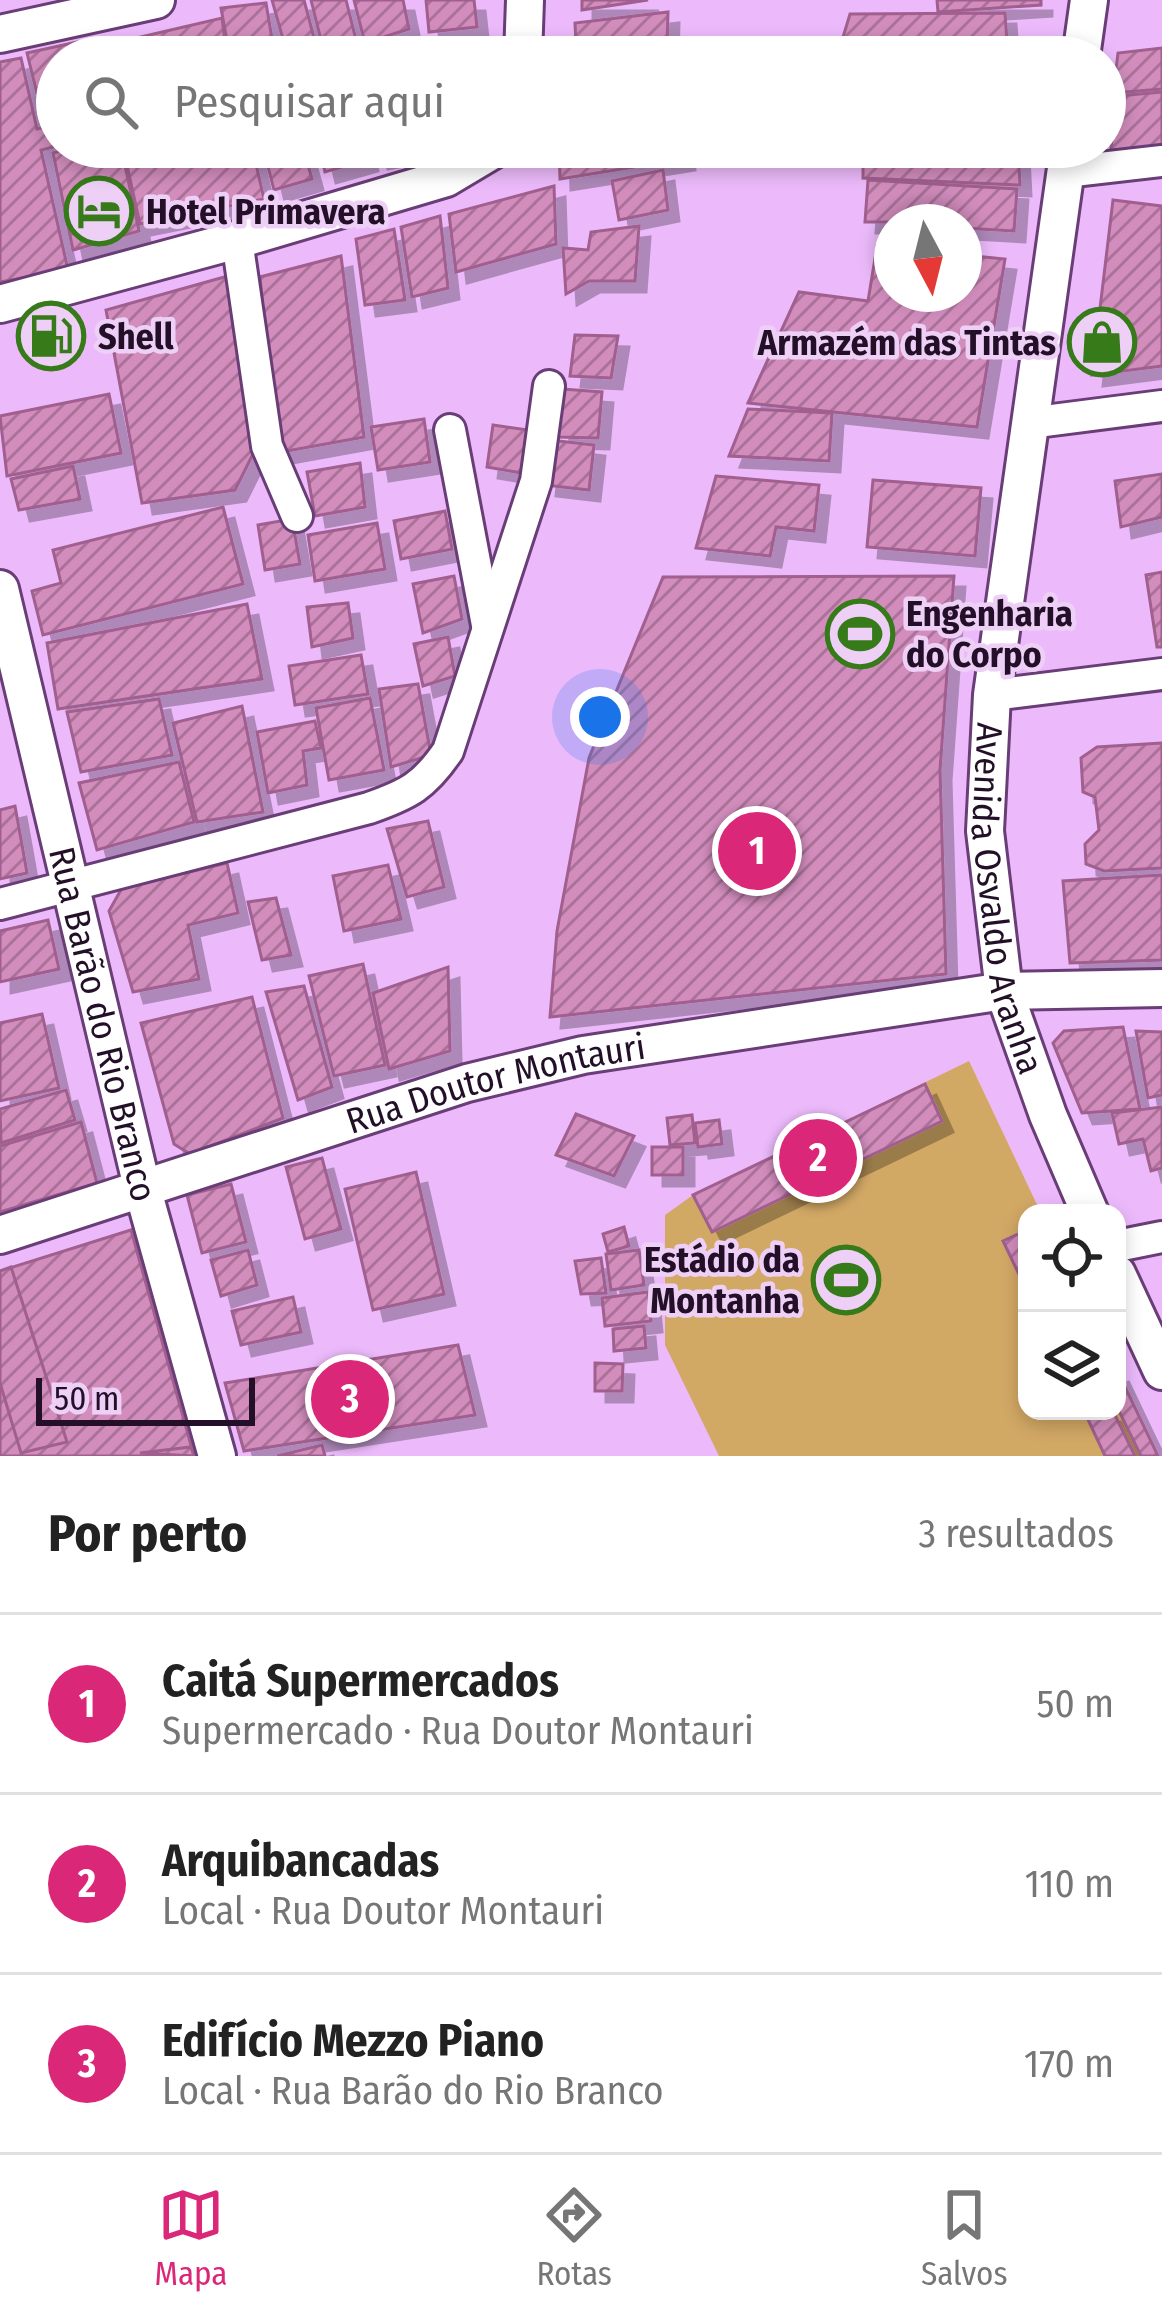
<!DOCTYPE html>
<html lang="pt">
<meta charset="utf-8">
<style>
:root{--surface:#fff;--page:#f2f2f2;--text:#222;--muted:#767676;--line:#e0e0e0;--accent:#db2777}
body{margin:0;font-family:"Fira Sans Condensed",sans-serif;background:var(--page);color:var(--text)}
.controls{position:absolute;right:36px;bottom:36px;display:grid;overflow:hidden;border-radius:24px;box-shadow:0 6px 18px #0003}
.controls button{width:108px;height:108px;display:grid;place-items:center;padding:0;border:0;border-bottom:3px solid var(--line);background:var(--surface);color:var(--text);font:60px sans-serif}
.compass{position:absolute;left:874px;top:204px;width:108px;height:108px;border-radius:50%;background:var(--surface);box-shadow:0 6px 18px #0003;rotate:173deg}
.scale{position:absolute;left:36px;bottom:30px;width:219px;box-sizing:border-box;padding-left:12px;border:6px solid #231028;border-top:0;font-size:33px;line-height:42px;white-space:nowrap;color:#231028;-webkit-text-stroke:9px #eed0f7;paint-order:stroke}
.you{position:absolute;left:600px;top:717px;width:42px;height:42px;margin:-30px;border:9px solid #fff;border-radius:50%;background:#1a73e8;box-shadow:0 0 0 18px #1a73e833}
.badge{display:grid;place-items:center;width:78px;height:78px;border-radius:50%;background:var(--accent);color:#fff;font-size:39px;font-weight:700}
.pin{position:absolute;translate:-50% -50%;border:6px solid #fff;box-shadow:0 3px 12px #0006}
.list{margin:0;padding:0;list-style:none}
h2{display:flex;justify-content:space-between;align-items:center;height:156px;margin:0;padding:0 48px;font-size:51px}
h2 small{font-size:39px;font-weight:400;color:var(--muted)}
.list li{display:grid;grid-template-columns:78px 1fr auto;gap:36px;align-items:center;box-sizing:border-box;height:180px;padding:0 48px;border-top:3px solid var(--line)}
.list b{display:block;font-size:45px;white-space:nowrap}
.list p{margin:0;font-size:39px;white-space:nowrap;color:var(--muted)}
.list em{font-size:39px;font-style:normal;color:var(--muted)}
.icon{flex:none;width:66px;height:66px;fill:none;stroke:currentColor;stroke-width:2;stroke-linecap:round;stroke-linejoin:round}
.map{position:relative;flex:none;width:1162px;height:1456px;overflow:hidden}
.search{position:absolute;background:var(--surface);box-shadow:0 6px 18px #0003;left:36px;right:36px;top:36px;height:132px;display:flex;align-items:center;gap:30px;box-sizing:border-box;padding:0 42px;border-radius:66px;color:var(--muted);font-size:45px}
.sheet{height:696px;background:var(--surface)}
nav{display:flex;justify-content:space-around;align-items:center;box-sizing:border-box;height:168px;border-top:3px solid var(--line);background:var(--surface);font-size:33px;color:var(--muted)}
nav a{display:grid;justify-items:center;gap:6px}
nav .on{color:var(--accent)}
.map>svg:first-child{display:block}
.pitch{fill:#d2a865}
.building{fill:url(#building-hatch);stroke:#a05f8e;stroke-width:3;filter:url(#shadow)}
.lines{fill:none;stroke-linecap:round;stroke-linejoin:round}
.minor-casing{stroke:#693d76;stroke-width:36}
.major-casing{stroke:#693d76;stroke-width:42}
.minor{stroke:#fff;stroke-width:30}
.major{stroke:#fff;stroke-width:36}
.labels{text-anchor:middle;stroke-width:9;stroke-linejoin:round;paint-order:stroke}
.poi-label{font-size:36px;font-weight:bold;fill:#231028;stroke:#eed0f7;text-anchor:start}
.street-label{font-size:36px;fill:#231028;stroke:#eed0f7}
</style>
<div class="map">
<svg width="1162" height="1456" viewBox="0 0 1162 1456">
<defs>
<pattern id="building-hatch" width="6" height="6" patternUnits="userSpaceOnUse" patternTransform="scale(3)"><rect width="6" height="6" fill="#d28dbd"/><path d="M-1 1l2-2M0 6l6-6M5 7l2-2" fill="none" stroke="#aa729a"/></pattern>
<filter id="shadow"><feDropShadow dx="11" dy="11" stdDeviation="0" flood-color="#0004"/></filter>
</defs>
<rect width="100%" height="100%" fill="#ecbafb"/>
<!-- pitch -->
<path class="pitch" d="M 969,1061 L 1041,1213 L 1027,1213 L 1027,1411 L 1117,1411 L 1117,1375 L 1155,1456 L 719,1456 L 665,1345 L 665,1215 L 693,1195 Z"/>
<!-- building -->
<g class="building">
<path d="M 272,0 L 304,0 L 319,57 L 288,57 Z"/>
<path d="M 311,0 L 346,0 L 358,48 L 325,56 Z"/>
<path d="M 354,0 L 403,0 L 409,29 L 365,43 Z"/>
<path d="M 426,0 L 474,0 L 477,27 L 429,32 Z"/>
<path d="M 582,0 L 648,0 L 582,10 Z"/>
<path d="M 937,0 L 1041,0 L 1041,5 L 938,12 Z"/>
<path d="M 266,3 L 275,57 L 230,57 L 221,8 Z"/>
<path d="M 668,12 L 667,46 L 576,45 L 575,23 Z"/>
<path d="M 1005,13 L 1008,57 L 837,57 L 850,14 Z"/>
<path d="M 222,18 L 227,57 L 86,57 L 85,50 Z"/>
<path d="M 77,42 L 80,57 L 57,57 L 57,118 L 44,122 L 27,53 Z"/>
<path d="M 472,44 L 474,57 L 413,57 L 411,46 Z"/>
<path d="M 1162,48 L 1162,89 L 1113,93 L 1118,53 Z"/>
<path d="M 673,50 L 673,57 L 593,57 Z"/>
<path d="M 21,58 L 37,129 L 57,125 L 57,146 L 41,150 L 68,270 L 0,282 L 0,62 Z"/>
<path d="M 1162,92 L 1162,147 L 1110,155 L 1118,96 Z"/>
<path d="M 79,147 L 121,147 L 139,231 L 73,250 L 53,153 Z"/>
<path d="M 123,147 L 252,147 L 264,199 L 140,224 Z"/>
<path d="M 263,147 L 303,147 L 312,179 L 274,190 Z"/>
<path d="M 319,147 L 364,147 L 367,160 L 325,172 Z"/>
<path d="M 375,147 L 424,147 L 425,149 L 377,158 Z"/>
<path d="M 559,147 L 683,147 L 684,159 L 560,179 Z"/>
<path d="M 863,147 L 1018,147 L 1020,185 L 863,178 Z"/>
<path d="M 663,170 L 668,210 L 619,220 L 612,181 Z"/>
<path d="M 868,180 L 1017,189 L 1014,231 L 964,228 L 964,222 L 865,222 Z"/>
<path d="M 554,186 L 556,244 L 456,272 L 449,214 Z"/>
<path d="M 1113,200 L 1162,206 L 1162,366 L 1092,375 Z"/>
<path d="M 440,216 L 448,288 L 412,297 L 401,227 Z"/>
<path d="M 639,226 L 635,281 L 589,281 L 566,294 L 563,248 L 588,250 L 591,232 Z"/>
<path d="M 394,229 L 405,300 L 365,305 L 356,239 Z"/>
<path d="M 877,246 L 892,248 L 892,294 L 964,294 L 964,255 L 1005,259 L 977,427 L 748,403 L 799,292 L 868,301 Z"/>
<path d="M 341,256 L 364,437 L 276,453 L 260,277 Z"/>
<path d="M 228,276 L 254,452 L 235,490 L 142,503 L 106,310 Z"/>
<path d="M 575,335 L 618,336 L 611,378 L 570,376 Z"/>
<path d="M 562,389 L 602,392 L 598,438 L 558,437 Z"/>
<path d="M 109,394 L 121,453 L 7,476 L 0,416 Z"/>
<path d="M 748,409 L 832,413 L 829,461 L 729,456 Z"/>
<path d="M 424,419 L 430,462 L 378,470 L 371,427 Z"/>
<path d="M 493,425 L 535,431 L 527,474 L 487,467 Z"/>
<path d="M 550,440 L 594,445 L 589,490 L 545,485 Z"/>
<path d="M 360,463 L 365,507 L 315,516 L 307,472 Z"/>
<path d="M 73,466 L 80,499 L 19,510 L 11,479 Z"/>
<path d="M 1162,474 L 1162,517 L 1121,527 L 1115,481 Z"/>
<path d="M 716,476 L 819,485 L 814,531 L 776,527 L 770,556 L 696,548 Z"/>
<path d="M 873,480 L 981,488 L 975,556 L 867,547 Z"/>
<path d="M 223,507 L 243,584 L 43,635 L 32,591 L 61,583 L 53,550 Z"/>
<path d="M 445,511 L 452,549 L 401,559 L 394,521 Z"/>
<path d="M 292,519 L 300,564 L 265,570 L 258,525 Z"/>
<path d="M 377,523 L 385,569 L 315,581 L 308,535 Z"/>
<path d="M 1162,572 L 1162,647 L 1157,647 L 1146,575 Z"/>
<path d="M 454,576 L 462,619 L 423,633 L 413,584 Z"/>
<path d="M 954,576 L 940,770 L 946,974 L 550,1017 L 557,931 L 589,758 L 663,577 Z"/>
<path d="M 348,603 L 353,638 L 312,647 L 307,607 Z"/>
<path d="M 247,604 L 262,679 L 58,709 L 47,643 Z"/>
<path d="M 448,637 L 455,676 L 423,686 L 414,644 Z"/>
<path d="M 361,655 L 368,694 L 295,705 L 289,666 Z"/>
<path d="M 418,684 L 431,755 L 391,767 L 379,689 Z"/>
<path d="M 370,698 L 384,770 L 329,780 L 316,708 Z"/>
<path d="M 159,699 L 172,755 L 81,772 L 67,712 Z"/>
<path d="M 242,706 L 263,812 L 197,822 L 173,723 Z"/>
<path d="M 315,721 L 321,748 L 303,751 L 307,785 L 268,793 L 257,732 Z"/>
<path d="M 1162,743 L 1162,868 L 1104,871 L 1086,864 L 1085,844 L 1099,830 L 1095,797 L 1083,792 L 1081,758 L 1097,747 Z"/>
<path d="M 179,762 L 194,822 L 97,850 L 79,783 Z"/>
<path d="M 15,806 L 27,873 L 0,879 L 0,810 Z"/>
<path d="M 428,821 L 444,887 L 407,897 L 387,829 Z"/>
<path d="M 227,863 L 238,913 L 188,925 L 199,979 L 133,992 L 109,911 L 122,888 Z"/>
<path d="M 388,865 L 401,919 L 344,931 L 333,876 Z"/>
<path d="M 1162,875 L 1162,960 L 1070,963 L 1063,881 Z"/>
<path d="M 276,898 L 291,955 L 262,960 L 248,902 Z"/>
<path d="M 48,920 L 59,969 L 0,982 L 0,931 Z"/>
<path d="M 363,964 L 385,1065 L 334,1076 L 309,976 Z"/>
<path d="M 448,967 L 450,1051 L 389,1069 L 373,993 Z"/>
<path d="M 304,986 L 332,1087 L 298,1100 L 266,992 Z"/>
<path d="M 252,997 L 283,1118 L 190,1154 L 174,1144 L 141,1023 Z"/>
<path d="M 42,1014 L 59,1088 L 0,1101 L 0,1023 Z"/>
<path d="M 1123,1027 L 1140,1109 L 1082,1113 L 1053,1043 L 1064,1031 Z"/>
<path d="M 1136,1031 L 1162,1032 L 1162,1095 L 1148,1098 Z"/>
<path d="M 925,1084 L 942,1121 L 712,1232 L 693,1195 Z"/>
<path d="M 66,1090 L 75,1120 L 1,1143 L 0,1109 Z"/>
<path d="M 1162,1107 L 1162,1168 L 1151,1171 L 1143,1139 L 1119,1144 L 1112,1113 Z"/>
<path d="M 576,1114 L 634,1136 L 614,1176 L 556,1155 Z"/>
<path d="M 692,1115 L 695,1143 L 670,1145 L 667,1118 Z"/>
<path d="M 719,1120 L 722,1144 L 698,1147 L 695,1123 Z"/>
<path d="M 81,1122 L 97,1183 L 0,1212 L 0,1146 Z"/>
<rect x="652" y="1147" width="31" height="28"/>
<path d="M 322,1158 L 341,1229 L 305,1239 L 286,1167 Z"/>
<path d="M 416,1172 L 444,1294 L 373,1310 L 345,1189 Z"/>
<path d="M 231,1184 L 246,1242 L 202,1253 L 187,1195 Z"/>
<path d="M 624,1227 L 629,1246 L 608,1252 L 603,1234 Z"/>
<path d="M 131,1230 L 194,1456 L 0,1456 L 0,1271 Z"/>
<path d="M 1027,1230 L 1027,1291 L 1003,1241 Z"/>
<path d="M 248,1250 L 257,1285 L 221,1296 L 211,1260 Z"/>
<path d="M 639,1250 L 644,1285 L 611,1290 L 606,1254 Z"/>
<path d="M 601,1258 L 606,1293 L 581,1294 L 575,1261 Z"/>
<path d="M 11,1267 L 67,1442 L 21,1453 L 0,1383 L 0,1271 Z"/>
<path d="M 648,1292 L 651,1321 L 605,1326 L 602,1298 Z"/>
<path d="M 293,1297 L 301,1332 L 241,1345 L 232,1311 Z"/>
<path d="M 644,1326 L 646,1348 L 614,1351 L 613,1329 Z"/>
<path d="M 458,1345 L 475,1415 L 244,1451 L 225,1383 Z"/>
<path d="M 595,1363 L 623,1364 L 622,1391 L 595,1391 Z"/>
<path d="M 1117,1370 L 1158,1456 L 1141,1456 L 1117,1407 Z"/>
<path d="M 1084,1411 L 1113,1411 L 1135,1456 L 1105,1456 Z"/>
<path d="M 322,1445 L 325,1456 L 277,1456 Z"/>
<path d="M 191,1447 L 194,1456 L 140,1453 Z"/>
</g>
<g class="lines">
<defs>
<g id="minor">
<path d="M 1065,172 L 1162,161"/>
<path d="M 237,240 L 267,446 L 297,516"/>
<path d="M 1029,423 L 1162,406"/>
<path d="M 450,430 L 487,625"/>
<path d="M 992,695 L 1162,674"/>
<path d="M 0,904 L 369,808 C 409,794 424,786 448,751 L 536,481 L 549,386"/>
<path d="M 1117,1246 L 1162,1237"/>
</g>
<g id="major">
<path d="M 0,34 L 156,0"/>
<path d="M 523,57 L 525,0"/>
<path d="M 1081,57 L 1089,0"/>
<path id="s1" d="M 1069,147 L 992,695 L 985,831 L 1004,991 L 1048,1115 L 1090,1213"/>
<path d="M 0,304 L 237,240 L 446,178 L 498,147"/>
<path id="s2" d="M 0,589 L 142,1187 L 217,1456"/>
<path id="s3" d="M 0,1235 L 467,1083 L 583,1055 L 1004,991 L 1162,988"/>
<path d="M 1117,1274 L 1162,1371"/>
</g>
</defs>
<!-- minor casing -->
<use href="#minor" class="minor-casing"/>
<!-- major casing -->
<use href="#major" class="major-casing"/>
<!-- minor -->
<use href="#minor" class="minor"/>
<!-- major -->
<use href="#major" class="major"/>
</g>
<!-- icons -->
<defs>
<symbol id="hotel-ring" viewBox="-11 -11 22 22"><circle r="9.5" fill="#eed0f7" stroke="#377a1a" stroke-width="1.5"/><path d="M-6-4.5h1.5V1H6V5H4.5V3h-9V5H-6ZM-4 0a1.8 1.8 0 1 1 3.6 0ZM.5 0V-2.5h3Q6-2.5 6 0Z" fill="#377a1a"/></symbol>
<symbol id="fuel-ring" viewBox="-11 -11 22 22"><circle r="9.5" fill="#eed0f7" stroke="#377a1a" stroke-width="1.5"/><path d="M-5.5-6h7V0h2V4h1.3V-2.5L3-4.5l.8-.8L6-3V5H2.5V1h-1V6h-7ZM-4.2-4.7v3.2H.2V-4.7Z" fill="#377a1a"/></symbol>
<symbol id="shop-ring" viewBox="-11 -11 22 22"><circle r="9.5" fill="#eed0f7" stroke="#377a1a" stroke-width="1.5"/><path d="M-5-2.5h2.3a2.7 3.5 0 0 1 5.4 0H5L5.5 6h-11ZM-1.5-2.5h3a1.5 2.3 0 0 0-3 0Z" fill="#377a1a"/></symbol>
<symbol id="stadium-ring" viewBox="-11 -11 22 22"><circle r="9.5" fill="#eed0f7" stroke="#377a1a" stroke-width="1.5"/><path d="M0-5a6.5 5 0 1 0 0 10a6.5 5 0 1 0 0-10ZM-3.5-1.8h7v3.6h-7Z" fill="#377a1a"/></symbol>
</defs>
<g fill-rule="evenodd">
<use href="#hotel-ring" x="61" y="173" width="76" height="76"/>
<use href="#fuel-ring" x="13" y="298" width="76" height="76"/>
<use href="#shop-ring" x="1064" y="304" width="76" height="76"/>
<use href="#stadium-ring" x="822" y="596" width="76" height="76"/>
<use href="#stadium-ring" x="808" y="1242" width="76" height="76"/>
</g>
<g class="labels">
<!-- poi labels -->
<g class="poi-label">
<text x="146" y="224">Hotel Primavera</text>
<text x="98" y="349">Shell</text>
<text x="1056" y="355" text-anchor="end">Armazém das Tintas</text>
<text x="906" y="626">Engenharia<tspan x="906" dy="41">do Corpo</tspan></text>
<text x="800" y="1272" text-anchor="end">Estádio da<tspan x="800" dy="41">Montanha</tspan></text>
</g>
<!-- street labels -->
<g class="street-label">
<text dy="13" stroke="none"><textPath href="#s1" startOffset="759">Avenida Osvaldo Aranha</textPath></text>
<text dy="13" stroke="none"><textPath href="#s2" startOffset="447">Rua Barão do Rio Branco</textPath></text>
<text dy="13" stroke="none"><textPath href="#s3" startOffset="519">Rua Doutor Montauri</textPath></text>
</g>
</g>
</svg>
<div class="controls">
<button><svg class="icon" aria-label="locate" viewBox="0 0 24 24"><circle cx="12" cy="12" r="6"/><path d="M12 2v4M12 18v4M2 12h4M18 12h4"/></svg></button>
<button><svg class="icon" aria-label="layers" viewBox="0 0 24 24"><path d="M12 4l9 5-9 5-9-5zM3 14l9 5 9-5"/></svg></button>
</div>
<svg class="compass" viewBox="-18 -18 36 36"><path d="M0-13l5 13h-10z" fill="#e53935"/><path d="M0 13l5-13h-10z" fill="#767676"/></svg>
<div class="scale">50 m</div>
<div class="you"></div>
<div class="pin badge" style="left:757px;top:851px">1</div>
<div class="pin badge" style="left:818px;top:1158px">2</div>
<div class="pin badge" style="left:350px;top:1399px">3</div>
<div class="search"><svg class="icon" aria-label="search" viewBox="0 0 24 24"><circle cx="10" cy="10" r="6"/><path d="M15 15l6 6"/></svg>Pesquisar aqui</div>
</div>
<section class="sheet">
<h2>Por perto<small>3 resultados</small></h2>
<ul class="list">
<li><span class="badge">1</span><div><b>Caitá Supermercados</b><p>Supermercado · Rua Doutor Montauri</p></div><em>50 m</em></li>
<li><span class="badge">2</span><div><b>Arquibancadas</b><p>Local · Rua Doutor Montauri</p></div><em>110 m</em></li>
<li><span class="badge">3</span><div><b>Edifício Mezzo Piano</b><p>Local · Rua Barão do Rio Branco</p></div><em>170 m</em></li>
</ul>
</section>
<nav>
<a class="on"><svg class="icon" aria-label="map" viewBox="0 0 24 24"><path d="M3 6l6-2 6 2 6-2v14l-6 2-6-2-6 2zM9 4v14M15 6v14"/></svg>Mapa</a>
<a><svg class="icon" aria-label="directions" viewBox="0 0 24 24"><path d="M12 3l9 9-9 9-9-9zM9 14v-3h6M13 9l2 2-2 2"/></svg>Rotas</a>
<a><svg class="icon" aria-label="saved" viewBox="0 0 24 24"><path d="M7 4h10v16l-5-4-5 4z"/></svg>Salvos</a>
</nav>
